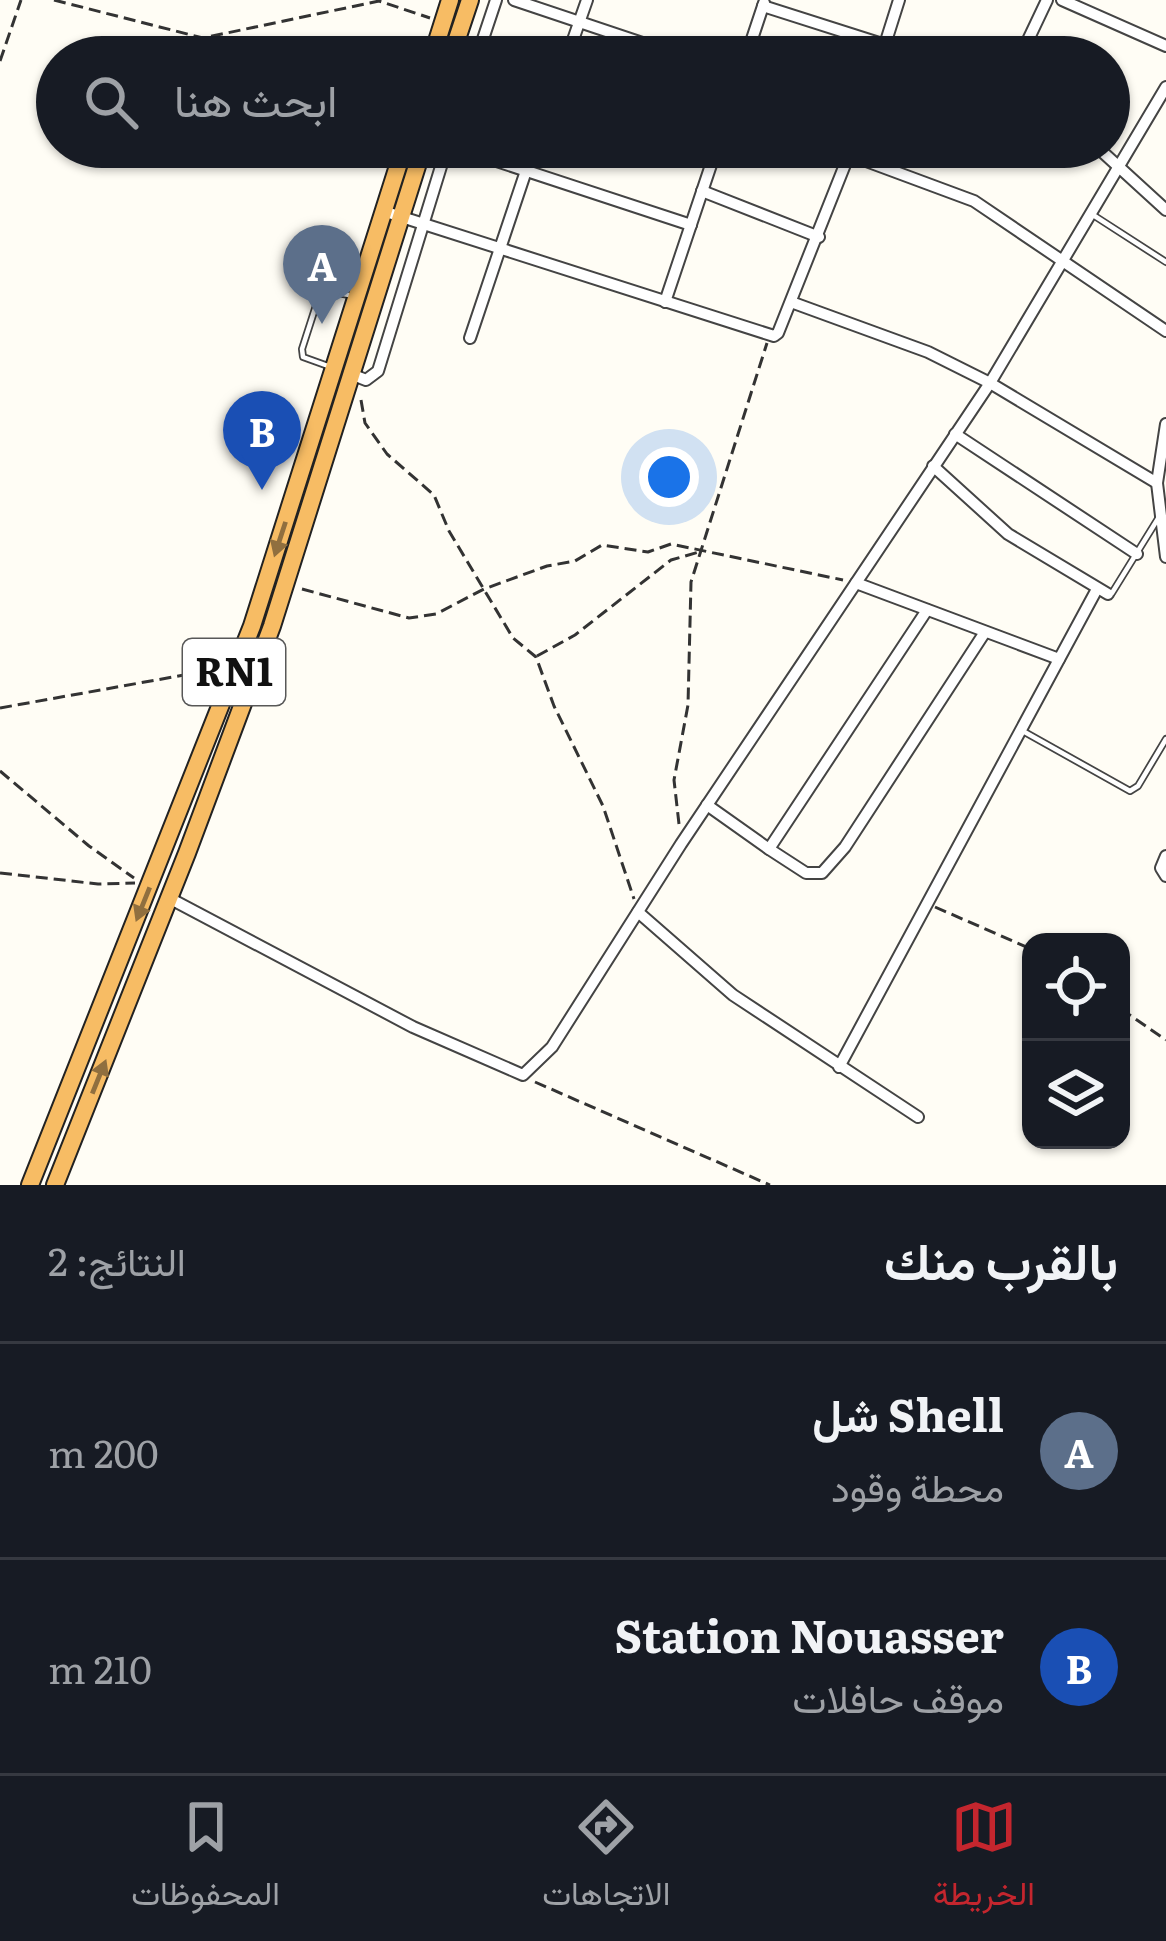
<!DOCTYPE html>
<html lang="ar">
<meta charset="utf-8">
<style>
:root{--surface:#171b24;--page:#20242c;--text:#f1f3f6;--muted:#9ea1a6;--line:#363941;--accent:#c4262e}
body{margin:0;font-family:Literata,Vazirmatn,serif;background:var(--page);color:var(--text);direction:rtl}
.controls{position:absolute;right:36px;bottom:36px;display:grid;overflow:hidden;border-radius:24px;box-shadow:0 3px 9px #0004}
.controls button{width:108px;height:108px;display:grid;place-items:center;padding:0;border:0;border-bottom:3px solid var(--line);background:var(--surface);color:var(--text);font:60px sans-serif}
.you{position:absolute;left:669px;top:477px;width:42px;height:42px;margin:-30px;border:9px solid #fff;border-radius:50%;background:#1a73e8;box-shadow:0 0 0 18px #1a73e833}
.badge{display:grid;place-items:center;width:78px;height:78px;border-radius:50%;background:var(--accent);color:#fff;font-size:39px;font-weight:700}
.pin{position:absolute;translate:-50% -99px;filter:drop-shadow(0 3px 6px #0008)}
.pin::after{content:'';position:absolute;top:63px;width:42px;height:36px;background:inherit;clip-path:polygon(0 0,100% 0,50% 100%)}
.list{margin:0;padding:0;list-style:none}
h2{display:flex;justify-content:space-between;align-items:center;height:156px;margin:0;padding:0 48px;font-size:51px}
h2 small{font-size:39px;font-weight:400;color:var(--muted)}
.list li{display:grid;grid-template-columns:78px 1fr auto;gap:36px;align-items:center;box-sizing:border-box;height:216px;padding:0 48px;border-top:3px solid var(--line)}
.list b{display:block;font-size:45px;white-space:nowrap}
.list p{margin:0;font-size:39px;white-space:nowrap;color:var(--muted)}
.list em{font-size:39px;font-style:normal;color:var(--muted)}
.icon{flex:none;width:66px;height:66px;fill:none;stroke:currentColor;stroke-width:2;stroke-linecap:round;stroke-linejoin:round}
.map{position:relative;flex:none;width:1166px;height:1185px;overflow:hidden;direction:ltr}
.search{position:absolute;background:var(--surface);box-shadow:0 3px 9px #0004;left:36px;right:36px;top:36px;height:132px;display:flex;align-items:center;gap:30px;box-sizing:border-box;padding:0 42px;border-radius:66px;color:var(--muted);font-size:45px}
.sheet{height:588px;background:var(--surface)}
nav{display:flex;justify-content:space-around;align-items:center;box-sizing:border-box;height:168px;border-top:3px solid var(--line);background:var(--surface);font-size:33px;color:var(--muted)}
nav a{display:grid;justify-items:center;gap:6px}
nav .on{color:var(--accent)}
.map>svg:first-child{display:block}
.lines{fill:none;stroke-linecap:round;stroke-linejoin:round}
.service-casing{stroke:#444;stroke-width:8}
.minor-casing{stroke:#444;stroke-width:14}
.trunk-casing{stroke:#222;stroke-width:20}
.path{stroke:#333;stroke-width:3;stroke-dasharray:12 6;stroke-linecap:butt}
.service{stroke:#fff;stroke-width:4.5}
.minor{stroke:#fff;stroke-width:10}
.trunk{stroke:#f7bc64;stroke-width:16}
.oneway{fill:#906f3f}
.labels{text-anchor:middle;stroke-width:12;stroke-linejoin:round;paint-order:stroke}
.shield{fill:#fff;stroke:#585858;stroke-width:3}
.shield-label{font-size:39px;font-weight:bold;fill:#111}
</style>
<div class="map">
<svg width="1166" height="1185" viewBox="0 0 1166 1185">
<rect width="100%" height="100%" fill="#fffdf5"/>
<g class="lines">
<defs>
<g id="service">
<path d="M 1090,213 L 1166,262"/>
<path d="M 328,366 L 303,357 L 302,349 L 321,290 L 349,295"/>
<path d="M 1112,593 L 1159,517"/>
<path d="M 1021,730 L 1130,791 L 1138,786 L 1166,739"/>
</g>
<g id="minor">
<path d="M 514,0 L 684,57"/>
<path d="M 1062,0 L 1166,46"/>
<path d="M 763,6 L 923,57"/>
<path d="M 477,57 L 496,0"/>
<path d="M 567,57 L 587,0"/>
<path d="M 746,57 L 764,3"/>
<path d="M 881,57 L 899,0"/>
<path d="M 1020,57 L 1047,0"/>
<path d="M 454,147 L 691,225"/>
<path d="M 1097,147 L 1166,210"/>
<path d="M 850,155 L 974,201 L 1166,331"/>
<path d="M 702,191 L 819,237"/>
<path d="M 383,211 L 774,336 L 778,333 L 852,147"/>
<path d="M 665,302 L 717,147"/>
<path d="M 791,302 L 928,352 L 990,383 L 1157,483"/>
<path d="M 470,338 L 534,147"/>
<path d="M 351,374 L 366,380 L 378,371 L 447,147"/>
<path d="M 1166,424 L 1157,483 L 1166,557"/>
<path d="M 955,434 L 1137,554"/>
<path d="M 933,466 L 1008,534 L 1108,594"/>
<path d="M 856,583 L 1059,659"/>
<path d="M 927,610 L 769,849 L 806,873 L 822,873 L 845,847 L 985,632"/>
<path d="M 707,805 L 769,849"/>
<path d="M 1166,856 L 1161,868 L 1166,876"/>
<path d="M 169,898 L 413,1027 L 523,1075 L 552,1047 L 681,844 L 990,383 L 1166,87"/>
<path d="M 638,912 L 733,995 L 918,1117"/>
<path d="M 839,1067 L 1097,589"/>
</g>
<g id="trunk">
<path d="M 432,57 L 450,0"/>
<path d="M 451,57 L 470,0"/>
<path d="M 30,1185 L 252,626 L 404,147"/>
<path d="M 55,1185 L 187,853 L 272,626 L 423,147"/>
</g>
</defs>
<!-- service casing -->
<use href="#service" class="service-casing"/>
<!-- minor casing -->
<use href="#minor" class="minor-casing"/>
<!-- trunk casing -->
<use href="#trunk" class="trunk-casing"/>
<!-- path -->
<g class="path">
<path d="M 54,0 L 203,38 L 379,1 L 430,18"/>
<path d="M 0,61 L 21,0"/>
<path d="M 361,400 L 365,423 L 387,454 L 434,495 L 449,531 L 513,638 L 536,657 L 554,706 L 603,806 L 634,899"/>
<path d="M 302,589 L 409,618 L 436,614 L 484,589 L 547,566 L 575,561 L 602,545 L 648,552 L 671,544 L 843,580"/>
<path d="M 537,656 L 575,635 L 671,560 L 699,552"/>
<path d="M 0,708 L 184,675 L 215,685"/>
<path d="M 0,771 L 89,846 L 134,878"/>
<path d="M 679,824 L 674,780 L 688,705 L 691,582 L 767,343"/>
<path d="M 0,873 L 98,884 L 135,883"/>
<path d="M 935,907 L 1031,949"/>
<path d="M 1121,1009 L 1166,1040"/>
<path d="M 535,1082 L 770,1185"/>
</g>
<!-- service -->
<use href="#service" class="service"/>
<!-- minor -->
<use href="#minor" class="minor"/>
<!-- trunk -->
<use href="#trunk" class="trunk"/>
</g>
<!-- one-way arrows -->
<defs><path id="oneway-solid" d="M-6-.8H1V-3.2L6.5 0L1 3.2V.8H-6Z" transform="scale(3)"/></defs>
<g class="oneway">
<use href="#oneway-solid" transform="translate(280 539) rotate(108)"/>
<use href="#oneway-solid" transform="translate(143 904) rotate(112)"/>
<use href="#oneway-solid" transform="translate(99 1077) rotate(-68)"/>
</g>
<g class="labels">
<!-- shield labels -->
<rect class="shield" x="183" y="639" width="102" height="66" rx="9"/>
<g class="shield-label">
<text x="234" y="686">RN1</text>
</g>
</g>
</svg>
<div class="controls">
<button><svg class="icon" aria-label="locate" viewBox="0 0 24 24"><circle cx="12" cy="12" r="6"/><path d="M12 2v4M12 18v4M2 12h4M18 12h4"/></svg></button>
<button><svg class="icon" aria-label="layers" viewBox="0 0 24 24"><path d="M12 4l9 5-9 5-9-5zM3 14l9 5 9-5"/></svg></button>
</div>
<div class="you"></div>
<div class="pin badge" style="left:322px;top:324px;background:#5c6f8a">A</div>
<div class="pin badge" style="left:262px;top:490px;background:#1a4fb4">B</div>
<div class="search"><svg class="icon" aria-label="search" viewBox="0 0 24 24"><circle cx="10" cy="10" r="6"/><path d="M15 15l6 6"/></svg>ابحث هنا</div>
</div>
<section class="sheet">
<h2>بالقرب منك<small>النتائج: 2</small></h2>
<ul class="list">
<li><span class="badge" style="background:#5c6f8a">A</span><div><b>Shell شل</b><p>محطة وقود</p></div><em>200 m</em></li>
<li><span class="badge" style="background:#1a4fb4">B</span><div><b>Station Nouasser</b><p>موقف حافلات</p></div><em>210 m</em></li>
</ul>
</section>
<nav>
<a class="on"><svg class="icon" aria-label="map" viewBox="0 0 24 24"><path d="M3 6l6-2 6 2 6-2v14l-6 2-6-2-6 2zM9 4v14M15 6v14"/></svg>الخريطة</a>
<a><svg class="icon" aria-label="directions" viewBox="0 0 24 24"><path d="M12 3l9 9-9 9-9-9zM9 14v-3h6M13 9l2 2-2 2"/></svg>الاتجاهات</a>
<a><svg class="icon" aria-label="saved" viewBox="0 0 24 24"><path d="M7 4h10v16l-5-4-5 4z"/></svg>المحفوظات</a>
</nav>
